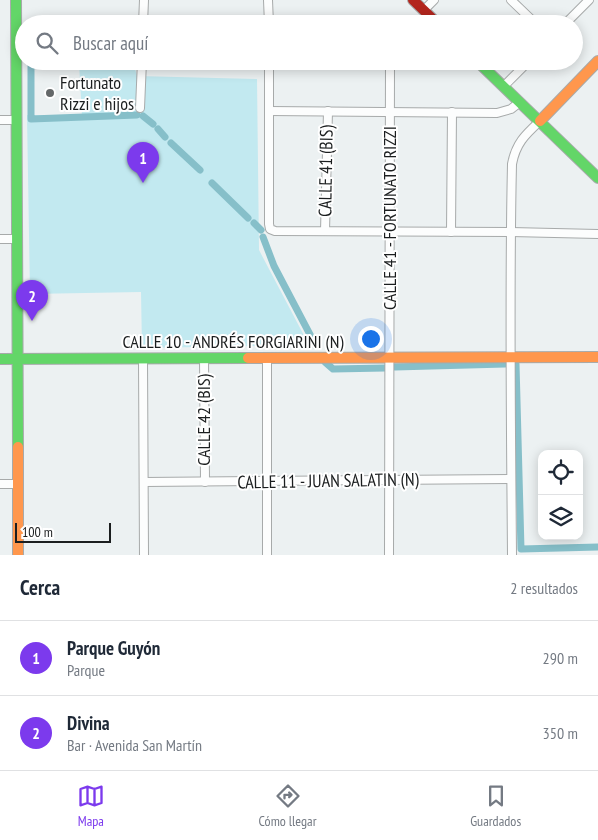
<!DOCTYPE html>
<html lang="es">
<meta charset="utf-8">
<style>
:root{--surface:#fff;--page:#f6f6f7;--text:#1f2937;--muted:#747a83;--line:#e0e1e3;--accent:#7c3aed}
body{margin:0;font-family:"PT Sans Narrow",sans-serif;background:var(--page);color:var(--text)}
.controls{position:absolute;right:15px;bottom:15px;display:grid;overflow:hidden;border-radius:10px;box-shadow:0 2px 12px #0003}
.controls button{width:45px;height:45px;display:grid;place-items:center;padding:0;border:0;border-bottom:1px solid var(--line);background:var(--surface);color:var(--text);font:25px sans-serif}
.scale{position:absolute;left:15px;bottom:12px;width:96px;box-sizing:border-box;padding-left:5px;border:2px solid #1b1e1f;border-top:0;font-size:14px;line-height:18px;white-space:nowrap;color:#1b1e1f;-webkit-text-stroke:4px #fff;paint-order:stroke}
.you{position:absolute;left:370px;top:338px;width:18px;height:18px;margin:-12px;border:4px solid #fff;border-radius:50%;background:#1a73e8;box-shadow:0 0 0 8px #1a73e833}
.badge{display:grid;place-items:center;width:32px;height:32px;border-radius:50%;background:var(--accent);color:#fff;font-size:16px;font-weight:700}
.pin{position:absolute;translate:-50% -41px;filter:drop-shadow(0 1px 2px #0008)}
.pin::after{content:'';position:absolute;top:26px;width:18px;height:15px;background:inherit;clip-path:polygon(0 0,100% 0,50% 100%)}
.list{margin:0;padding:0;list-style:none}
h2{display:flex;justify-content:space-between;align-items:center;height:65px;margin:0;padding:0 20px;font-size:21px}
h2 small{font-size:16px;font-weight:400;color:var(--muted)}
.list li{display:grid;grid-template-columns:32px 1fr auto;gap:15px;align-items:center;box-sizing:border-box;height:75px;padding:0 20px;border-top:1px solid var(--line)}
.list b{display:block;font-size:19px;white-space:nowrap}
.list p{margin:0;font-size:16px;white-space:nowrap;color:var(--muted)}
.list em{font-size:16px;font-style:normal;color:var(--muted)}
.icon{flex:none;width:28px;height:28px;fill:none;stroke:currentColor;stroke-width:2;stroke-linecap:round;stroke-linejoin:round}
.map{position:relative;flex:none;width:598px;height:555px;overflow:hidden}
.search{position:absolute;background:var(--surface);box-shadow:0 2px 12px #0003;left:15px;right:15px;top:15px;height:55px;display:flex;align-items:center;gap:12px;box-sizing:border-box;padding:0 18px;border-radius:28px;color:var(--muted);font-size:19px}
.sheet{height:215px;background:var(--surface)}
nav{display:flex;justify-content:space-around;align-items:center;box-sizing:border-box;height:70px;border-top:1px solid var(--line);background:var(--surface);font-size:14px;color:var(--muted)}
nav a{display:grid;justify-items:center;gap:2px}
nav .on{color:var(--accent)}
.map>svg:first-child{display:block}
.green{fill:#c2e9f0}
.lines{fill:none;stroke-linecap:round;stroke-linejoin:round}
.canal{stroke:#86bfc9;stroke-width:7}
.street-casing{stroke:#a7aaaa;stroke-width:10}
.fast-casing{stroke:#a7aaaa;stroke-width:12}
.slow-casing{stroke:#a7aaaa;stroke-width:12}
.jam-casing{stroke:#a7aaaa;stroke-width:12}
.street{stroke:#fcfdfd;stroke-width:8}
.fast{stroke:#63d668;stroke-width:10}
.slow{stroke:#ff974d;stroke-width:10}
.jam{stroke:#b3261e;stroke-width:10}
.poi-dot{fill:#646869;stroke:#fff;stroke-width:2}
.labels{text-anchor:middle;stroke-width:4;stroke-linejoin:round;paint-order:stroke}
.poi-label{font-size:18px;fill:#1b1e1f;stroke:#fff;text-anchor:start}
.street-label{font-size:18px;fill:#1b1e1f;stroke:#fff}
</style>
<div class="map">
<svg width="598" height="555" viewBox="0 0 598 555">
<rect width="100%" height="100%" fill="#ecf1f2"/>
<!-- green -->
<path class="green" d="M 79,63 L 134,65 L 137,76 L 257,79 L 259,250 L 309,345 L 142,348 L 141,292 L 30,294 L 27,115 L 82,116 Z"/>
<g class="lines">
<!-- canal -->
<g class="canal">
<path d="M 149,22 L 250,21"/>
<path d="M 32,24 L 32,22 L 140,22"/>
<path d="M 31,61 L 31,119 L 137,115"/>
<path d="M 143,116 L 153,124"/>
<path d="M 158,129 L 165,137"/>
<path d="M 171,143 L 200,170"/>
<path d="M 212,183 L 248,218"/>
<path d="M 254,223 L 261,230"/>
<path d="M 263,237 L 274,266 L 316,346"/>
<path d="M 325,362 L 333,369 L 385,368"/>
<path d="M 516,364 L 521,549 L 598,547"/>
<path d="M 395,367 L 505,364"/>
</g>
<defs>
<g id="street">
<path d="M 268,0 L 269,24"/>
<path d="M 511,0 L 536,24"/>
<path d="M 424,10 L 434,0"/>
<path d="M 143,24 L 144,0"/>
<path d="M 565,24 L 589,0"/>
<path d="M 269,61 L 269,224 L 270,229 L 275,231 L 511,232 L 598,234"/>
<path d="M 504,86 L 529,61"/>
<path d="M 140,108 L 142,61"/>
<path d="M 269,111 L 497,113 L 511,109 L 520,102"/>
<path d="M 0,120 L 16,120"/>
<path d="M 325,231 L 328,111"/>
<path d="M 451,232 L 452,112"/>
<path d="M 0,239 L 17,239"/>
<path d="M 204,358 L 205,482"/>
<path d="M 267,358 L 267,555"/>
<path d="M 143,359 L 144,555"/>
<path d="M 144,482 L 511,479"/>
<path d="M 0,484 L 18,484"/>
<path d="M 389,555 L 390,61"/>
<path d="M 512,555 C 511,425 509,294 512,164 C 516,143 525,135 540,121"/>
</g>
<g id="fast">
<path d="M 16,0 L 18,447"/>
<path d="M 477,61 L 598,178"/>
<path d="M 0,359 L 248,358"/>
</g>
<g id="slow">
<path d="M 540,121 L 598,61"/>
<path d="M 248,358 L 598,357"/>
<path d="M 18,447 L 18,555"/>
</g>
<path id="jam" d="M 413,0 L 438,24"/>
</defs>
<!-- street casing -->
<use href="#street" class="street-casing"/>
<!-- fast casing -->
<use href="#fast" class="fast-casing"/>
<!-- slow casing -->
<use href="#slow" class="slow-casing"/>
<!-- jam casing -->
<use href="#jam" class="jam-casing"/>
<!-- street -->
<use href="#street" class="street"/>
<!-- fast -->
<use href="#fast" class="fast"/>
<!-- slow -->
<use href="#slow" class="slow"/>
<!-- jam -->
<use href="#jam" class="jam"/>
</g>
<!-- markers -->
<circle class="poi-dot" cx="50" cy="93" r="5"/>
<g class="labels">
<!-- poi labels -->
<g class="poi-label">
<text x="60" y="89">Fortunato<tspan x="60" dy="21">Rizzi e hijos</tspan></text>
</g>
<!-- street labels -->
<g class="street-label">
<text transform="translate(326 171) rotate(-89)" y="6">CALLE 41 (BIS)</text>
<text transform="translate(390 218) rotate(-90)" y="6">CALLE 41 - FORTUNATO RIZZI</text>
<text x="233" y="348">CALLE 10 - ANDRÉS FORGIARINI (N)</text>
<text transform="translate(204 420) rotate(-90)" y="6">CALLE 42 (BIS)</text>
<text transform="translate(328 481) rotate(-1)" y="6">CALLE 11 - JUAN SALATIN (N)</text>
</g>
</g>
</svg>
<div class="controls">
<button><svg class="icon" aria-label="locate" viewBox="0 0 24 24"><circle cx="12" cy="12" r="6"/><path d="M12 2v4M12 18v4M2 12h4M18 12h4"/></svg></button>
<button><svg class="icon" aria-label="layers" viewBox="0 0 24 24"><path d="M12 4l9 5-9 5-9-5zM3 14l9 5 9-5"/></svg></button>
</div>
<div class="scale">100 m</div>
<div class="you"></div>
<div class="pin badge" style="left:143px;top:183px">1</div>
<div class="pin badge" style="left:32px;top:321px">2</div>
<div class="search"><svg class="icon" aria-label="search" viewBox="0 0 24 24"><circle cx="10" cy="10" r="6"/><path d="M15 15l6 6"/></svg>Buscar aquí</div>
</div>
<section class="sheet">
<h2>Cerca<small>2 resultados</small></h2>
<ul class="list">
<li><span class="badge">1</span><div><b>Parque Guyón</b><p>Parque</p></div><em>290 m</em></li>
<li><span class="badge">2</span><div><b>Divina</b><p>Bar · Avenida San Martín</p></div><em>350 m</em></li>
</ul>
</section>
<nav>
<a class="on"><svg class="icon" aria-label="map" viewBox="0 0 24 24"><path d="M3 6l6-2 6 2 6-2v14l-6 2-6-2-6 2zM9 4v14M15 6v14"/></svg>Mapa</a>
<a><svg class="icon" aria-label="directions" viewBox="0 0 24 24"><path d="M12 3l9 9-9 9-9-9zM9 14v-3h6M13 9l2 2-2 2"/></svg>Cómo llegar</a>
<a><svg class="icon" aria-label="saved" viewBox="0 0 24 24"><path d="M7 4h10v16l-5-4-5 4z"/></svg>Guardados</a>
</nav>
